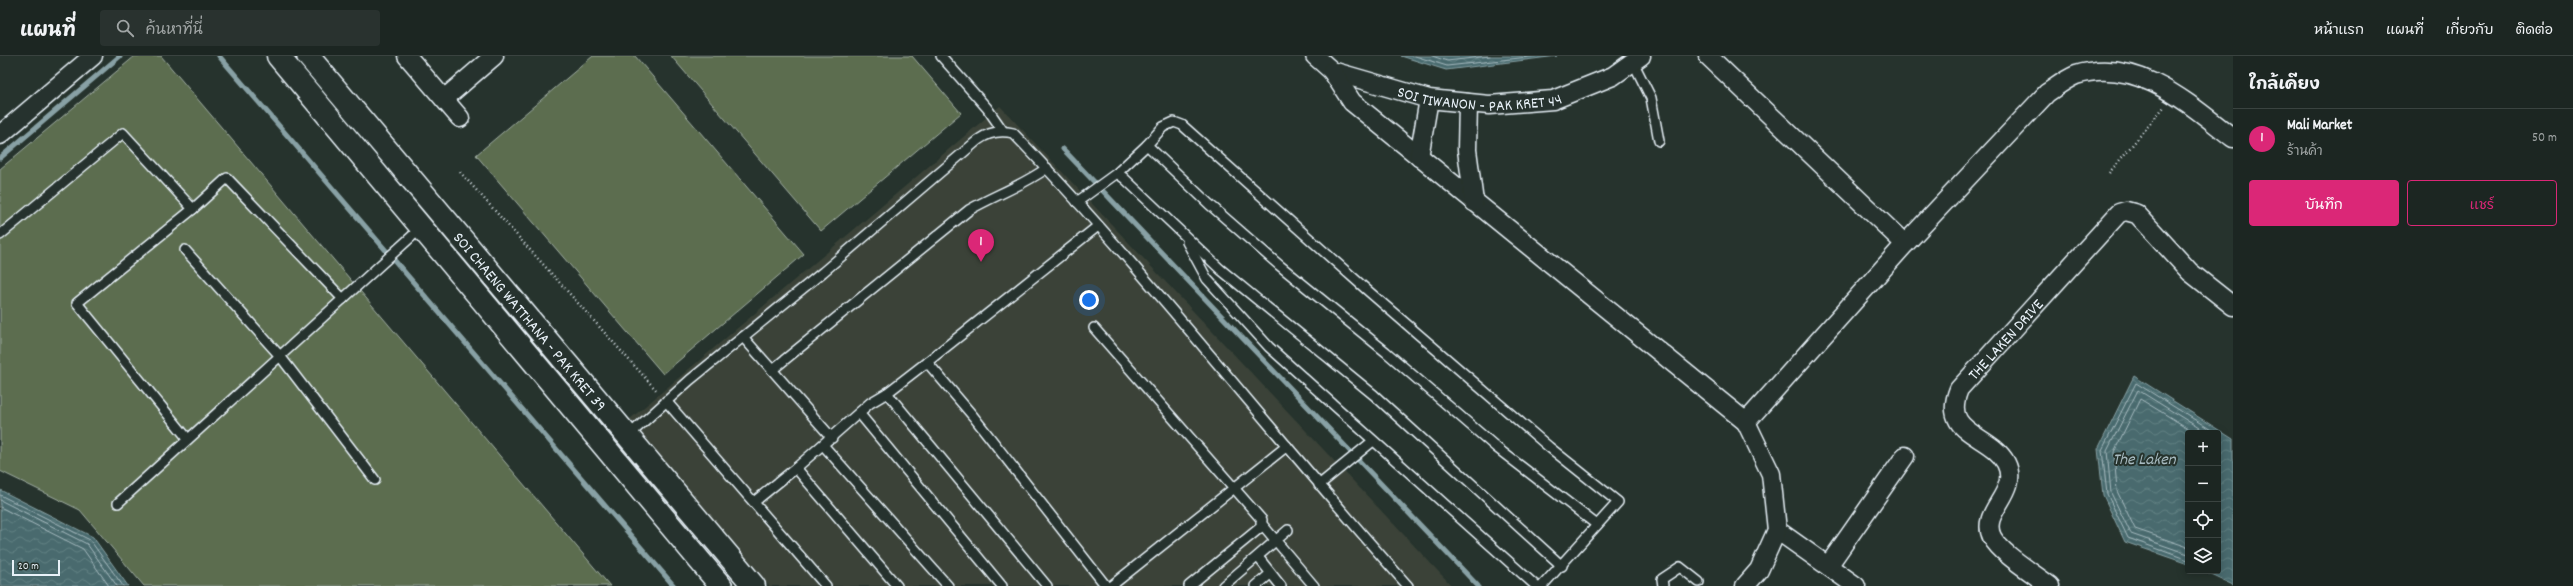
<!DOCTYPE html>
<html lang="th">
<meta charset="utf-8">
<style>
:root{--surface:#1c2622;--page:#29322f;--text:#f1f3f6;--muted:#a0a5a5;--line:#3a4340;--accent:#db2777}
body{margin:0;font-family:Dekko,"Playpen Sans Thai",sans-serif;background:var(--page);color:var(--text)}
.controls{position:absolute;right:12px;bottom:12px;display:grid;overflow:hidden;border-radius:4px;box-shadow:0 2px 10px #0003}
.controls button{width:36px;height:36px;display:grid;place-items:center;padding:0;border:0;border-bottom:1px solid var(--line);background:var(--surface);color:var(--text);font:20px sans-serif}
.scale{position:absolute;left:12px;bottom:10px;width:48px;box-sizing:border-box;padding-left:4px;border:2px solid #e8f1f8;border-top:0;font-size:11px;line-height:14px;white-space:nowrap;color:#e8f1f8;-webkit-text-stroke:3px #26332d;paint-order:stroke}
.you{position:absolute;left:1089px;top:244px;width:14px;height:14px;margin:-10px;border:3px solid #fff;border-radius:50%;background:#1a73e8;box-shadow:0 0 0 6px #1a73e833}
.badge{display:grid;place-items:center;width:26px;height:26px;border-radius:50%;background:var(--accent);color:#fff;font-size:13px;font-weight:700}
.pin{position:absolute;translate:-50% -33px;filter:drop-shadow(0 1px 2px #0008)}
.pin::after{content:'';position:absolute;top:21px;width:14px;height:12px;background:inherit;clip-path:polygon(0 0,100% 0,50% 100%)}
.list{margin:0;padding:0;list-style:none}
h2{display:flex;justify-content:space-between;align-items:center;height:52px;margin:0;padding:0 16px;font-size:17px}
h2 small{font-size:13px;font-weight:400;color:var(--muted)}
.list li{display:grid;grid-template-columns:26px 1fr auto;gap:12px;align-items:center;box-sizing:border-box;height:60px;padding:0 16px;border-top:1px solid var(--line)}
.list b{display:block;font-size:15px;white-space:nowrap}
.list p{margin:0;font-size:13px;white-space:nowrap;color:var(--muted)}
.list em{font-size:13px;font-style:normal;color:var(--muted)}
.actions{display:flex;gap:8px;padding:12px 16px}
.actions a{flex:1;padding:9px 0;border:1px solid var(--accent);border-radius:4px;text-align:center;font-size:14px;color:var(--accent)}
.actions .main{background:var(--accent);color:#fff}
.icon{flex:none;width:22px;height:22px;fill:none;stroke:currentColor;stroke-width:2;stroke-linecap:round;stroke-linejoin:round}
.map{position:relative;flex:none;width:2233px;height:530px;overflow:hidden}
header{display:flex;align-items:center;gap:24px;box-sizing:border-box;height:56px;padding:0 20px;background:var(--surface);border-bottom:1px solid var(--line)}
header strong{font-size:19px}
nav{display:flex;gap:22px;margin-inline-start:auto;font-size:14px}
.search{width:280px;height:36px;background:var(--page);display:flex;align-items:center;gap:10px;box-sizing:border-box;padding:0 14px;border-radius:4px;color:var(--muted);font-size:15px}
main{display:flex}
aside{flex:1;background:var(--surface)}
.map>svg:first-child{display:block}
.built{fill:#3a4338}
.green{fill:#5b6d50;stroke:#a2afa4}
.water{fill:url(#water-waves);stroke:#88a1a5}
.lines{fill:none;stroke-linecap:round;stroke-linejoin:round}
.shore{stroke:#a8bbc1;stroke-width:1}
.stream{stroke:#88a1a5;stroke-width:5}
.service-casing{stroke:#e8f1f8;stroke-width:12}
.minor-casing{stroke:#e8f1f8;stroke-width:21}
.secondary-casing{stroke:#e8f1f8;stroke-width:25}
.path{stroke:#e8f1f8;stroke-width:2.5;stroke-dasharray:1 3;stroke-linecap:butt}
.service{stroke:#26332d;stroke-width:9}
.minor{stroke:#26332d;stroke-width:18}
.secondary{stroke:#26332d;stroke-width:22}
.labels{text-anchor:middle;stroke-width:4;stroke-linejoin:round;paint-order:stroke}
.street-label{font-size:16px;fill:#e8f1f8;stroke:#26332d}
.water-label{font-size:17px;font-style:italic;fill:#a8bbc1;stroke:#26332d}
</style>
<header>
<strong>แผนที่</strong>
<div class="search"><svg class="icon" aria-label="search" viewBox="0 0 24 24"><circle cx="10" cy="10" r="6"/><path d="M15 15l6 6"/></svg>ค้นหาที่นี่</div>
<nav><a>หน้าแรก</a><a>แผนที่</a><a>เกี่ยวกับ</a><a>ติดต่อ</a></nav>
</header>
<main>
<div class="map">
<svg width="2233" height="530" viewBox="0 0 2233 530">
<defs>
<pattern id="water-waves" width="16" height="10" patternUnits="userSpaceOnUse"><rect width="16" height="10" fill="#486b6e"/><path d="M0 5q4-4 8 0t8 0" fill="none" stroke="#628183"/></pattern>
</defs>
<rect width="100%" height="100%" fill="#26332d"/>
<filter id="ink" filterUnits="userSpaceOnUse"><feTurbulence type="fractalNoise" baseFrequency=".025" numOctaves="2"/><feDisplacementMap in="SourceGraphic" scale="8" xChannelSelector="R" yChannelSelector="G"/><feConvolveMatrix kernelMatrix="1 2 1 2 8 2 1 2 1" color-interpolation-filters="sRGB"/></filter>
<g filter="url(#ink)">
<!-- built -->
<path class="built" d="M 1000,50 L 1452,530 L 769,530 L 630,363 Z"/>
<!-- green -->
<g class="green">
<path d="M 135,0 L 161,0 L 610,530 L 144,530 L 80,454 L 0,415 L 0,113 Z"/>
<path d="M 593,0 L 635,0 L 804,198 L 663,318 L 476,99 Z"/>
<path d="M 671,0 L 912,0 L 961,57 L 821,175 Z"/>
</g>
<!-- water -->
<g class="water">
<path d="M 1401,0 L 1557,0 L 1446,14 Z"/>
<path d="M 2134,320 L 2233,383 L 2233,529 L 2203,515 L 2218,515 L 2218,377 L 2188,377 L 2188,508 L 2125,486 L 2103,439 L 2098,393 Z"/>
<path d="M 0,434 L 93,481 L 128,530 L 0,530 Z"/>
</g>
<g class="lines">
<!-- shore -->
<g class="shore">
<path d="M 1415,0 L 1447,10 L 1538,0"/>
<path d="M 1432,0 L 1447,5 L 1490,0"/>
<path d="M 0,439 L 90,484 L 123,530"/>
<path d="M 0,444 L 87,488 L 117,530"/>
<path d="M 0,451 L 83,493 L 109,530"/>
<path d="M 2188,491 L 2135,473 L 2117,435 L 2114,396 L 2140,343 L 2196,377"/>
<path d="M 2188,498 L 2131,478 L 2111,437 L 2107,395 L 2138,334 L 2207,377"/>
<path d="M 2188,504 L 2128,482 L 2107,438 L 2102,394 L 2136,327 L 2216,377"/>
</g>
<!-- stream -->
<g class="stream">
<path d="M 219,0 L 674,530"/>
<path d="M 1063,93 L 1478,530"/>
<path d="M 0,102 L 120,0"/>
</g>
<defs>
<g id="service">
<path d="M 941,0 L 987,52 L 1003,75"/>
<path d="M 1633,6 L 1651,42 L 1659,85"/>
<path d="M 1147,89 L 1163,71 L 1174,66 L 1182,69 L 1367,234 L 1549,391 L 1618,446 L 1542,530"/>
<path d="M 1117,117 L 1147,89 L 1209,148 L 1279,209 L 1386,296 L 1497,392 L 1597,469"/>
<path d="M 1077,146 L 1117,117 L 1124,122 L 1220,213 L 1374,339 L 1562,510"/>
<path d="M 0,179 L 123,77 L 193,153 L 227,122 L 343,243"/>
<path d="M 1187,186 L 1207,223 L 1269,291 L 1536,530"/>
<path d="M 185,194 L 280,300 L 375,424"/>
<path d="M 1094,272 L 1262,464 L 1261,471 L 1189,530"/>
<path d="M 743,281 L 832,382"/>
<path d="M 927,306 L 1098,170"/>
<path d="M 772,314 L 969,154 C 995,139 1022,130 1047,112"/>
<path d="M 887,337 L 1047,530"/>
<path d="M 666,345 L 826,530"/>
<path d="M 859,357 L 1002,530"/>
<path d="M 628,380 L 690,324 L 823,216 L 978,84 C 989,76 1000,74 1013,77 C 1152,221 1274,381 1408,530"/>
<path d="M 188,383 L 77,247 L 193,153"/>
<path d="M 823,389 L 948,530"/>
<path d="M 796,412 L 870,347 L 887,337 L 927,306 L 973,360 L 1106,530"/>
<path d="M 1319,429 L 1373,385"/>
<path d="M 754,446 L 796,412 L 897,530"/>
<path d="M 118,447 L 421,172"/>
<path d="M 1261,467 L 1314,530"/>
<path d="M 1258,501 L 1281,530"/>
<path d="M 1111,530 L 1287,390"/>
<path d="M 1223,530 L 1288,474"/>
<path d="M 1256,530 L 1270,518"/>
<path d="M 1663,530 L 1662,523 L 1680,511 L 1699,526"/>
</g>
<g id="minor">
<path d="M 407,0 L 460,62"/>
<path id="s1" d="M 1315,0 L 1332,15 L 1429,43 L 1489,49 L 1553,44 L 1613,20 L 1641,0"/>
<path d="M 1708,0 L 1905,188"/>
<path d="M 1332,15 L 1352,46 L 1746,366"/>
<path d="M 444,43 L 494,0"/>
<path d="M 1468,47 L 1467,94 L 1474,146"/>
<path d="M 0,79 L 93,0"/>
<path d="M 1419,101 L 1429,43"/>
<path d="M 1777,474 L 1856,530"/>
<path d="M 1828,510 L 1905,400"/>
<path d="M 1745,530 L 1759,514 L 1777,474 L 1771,418 L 1746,366 L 1905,188 L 2047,37 C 2056,31 2066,23 2076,19 C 2137,0 2189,48 2233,82"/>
<path id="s2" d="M 2050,530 C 2035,518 2001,498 1992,481 C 1979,455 2021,437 2006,407 C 1990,377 1940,379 1959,333 L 2119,157 L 2126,155 L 2137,158 L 2190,216 L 2233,250"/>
</g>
<g id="secondary">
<path d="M 278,0 L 721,530"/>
<path id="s3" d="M 308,0 L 754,530"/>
</g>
</defs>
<!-- service casing -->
<use href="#service" class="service-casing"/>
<!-- minor casing -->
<use href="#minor" class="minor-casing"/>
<!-- secondary casing -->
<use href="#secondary" class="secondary-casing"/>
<!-- path -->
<g class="path">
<path d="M 460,116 L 658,336"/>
<path d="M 2109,117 L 2164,51"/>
</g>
<!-- service -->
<use href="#service" class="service"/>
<!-- minor -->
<use href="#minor" class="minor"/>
<!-- secondary -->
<use href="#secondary" class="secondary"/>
</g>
</g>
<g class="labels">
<!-- street labels -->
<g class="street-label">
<text dy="6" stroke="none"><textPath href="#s1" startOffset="174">SOI TIWANON - PAK KRET 44</textPath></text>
<text dy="6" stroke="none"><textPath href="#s3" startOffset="346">SOI CHAENG WATTHANA - PAK KRET 39</textPath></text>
<text dy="6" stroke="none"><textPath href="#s2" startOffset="321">THE LAKEN DRIVE</textPath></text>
</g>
<!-- water labels -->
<g class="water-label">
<text x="2144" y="408">The Laken</text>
</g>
</g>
</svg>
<div class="controls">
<button>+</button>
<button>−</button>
<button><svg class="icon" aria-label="locate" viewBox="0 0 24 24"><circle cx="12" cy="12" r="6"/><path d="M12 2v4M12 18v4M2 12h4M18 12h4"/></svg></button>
<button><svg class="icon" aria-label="layers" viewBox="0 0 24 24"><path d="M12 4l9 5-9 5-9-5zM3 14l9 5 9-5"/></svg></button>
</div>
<div class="scale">20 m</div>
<div class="you"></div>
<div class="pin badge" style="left:981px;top:206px">1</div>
</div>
<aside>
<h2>ใกล้เคียง<small></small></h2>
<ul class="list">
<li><span class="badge">1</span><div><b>Mali Market</b><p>ร้านค้า</p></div><em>50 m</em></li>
</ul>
<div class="actions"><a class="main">บันทึก</a><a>แชร์</a></div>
</aside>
</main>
